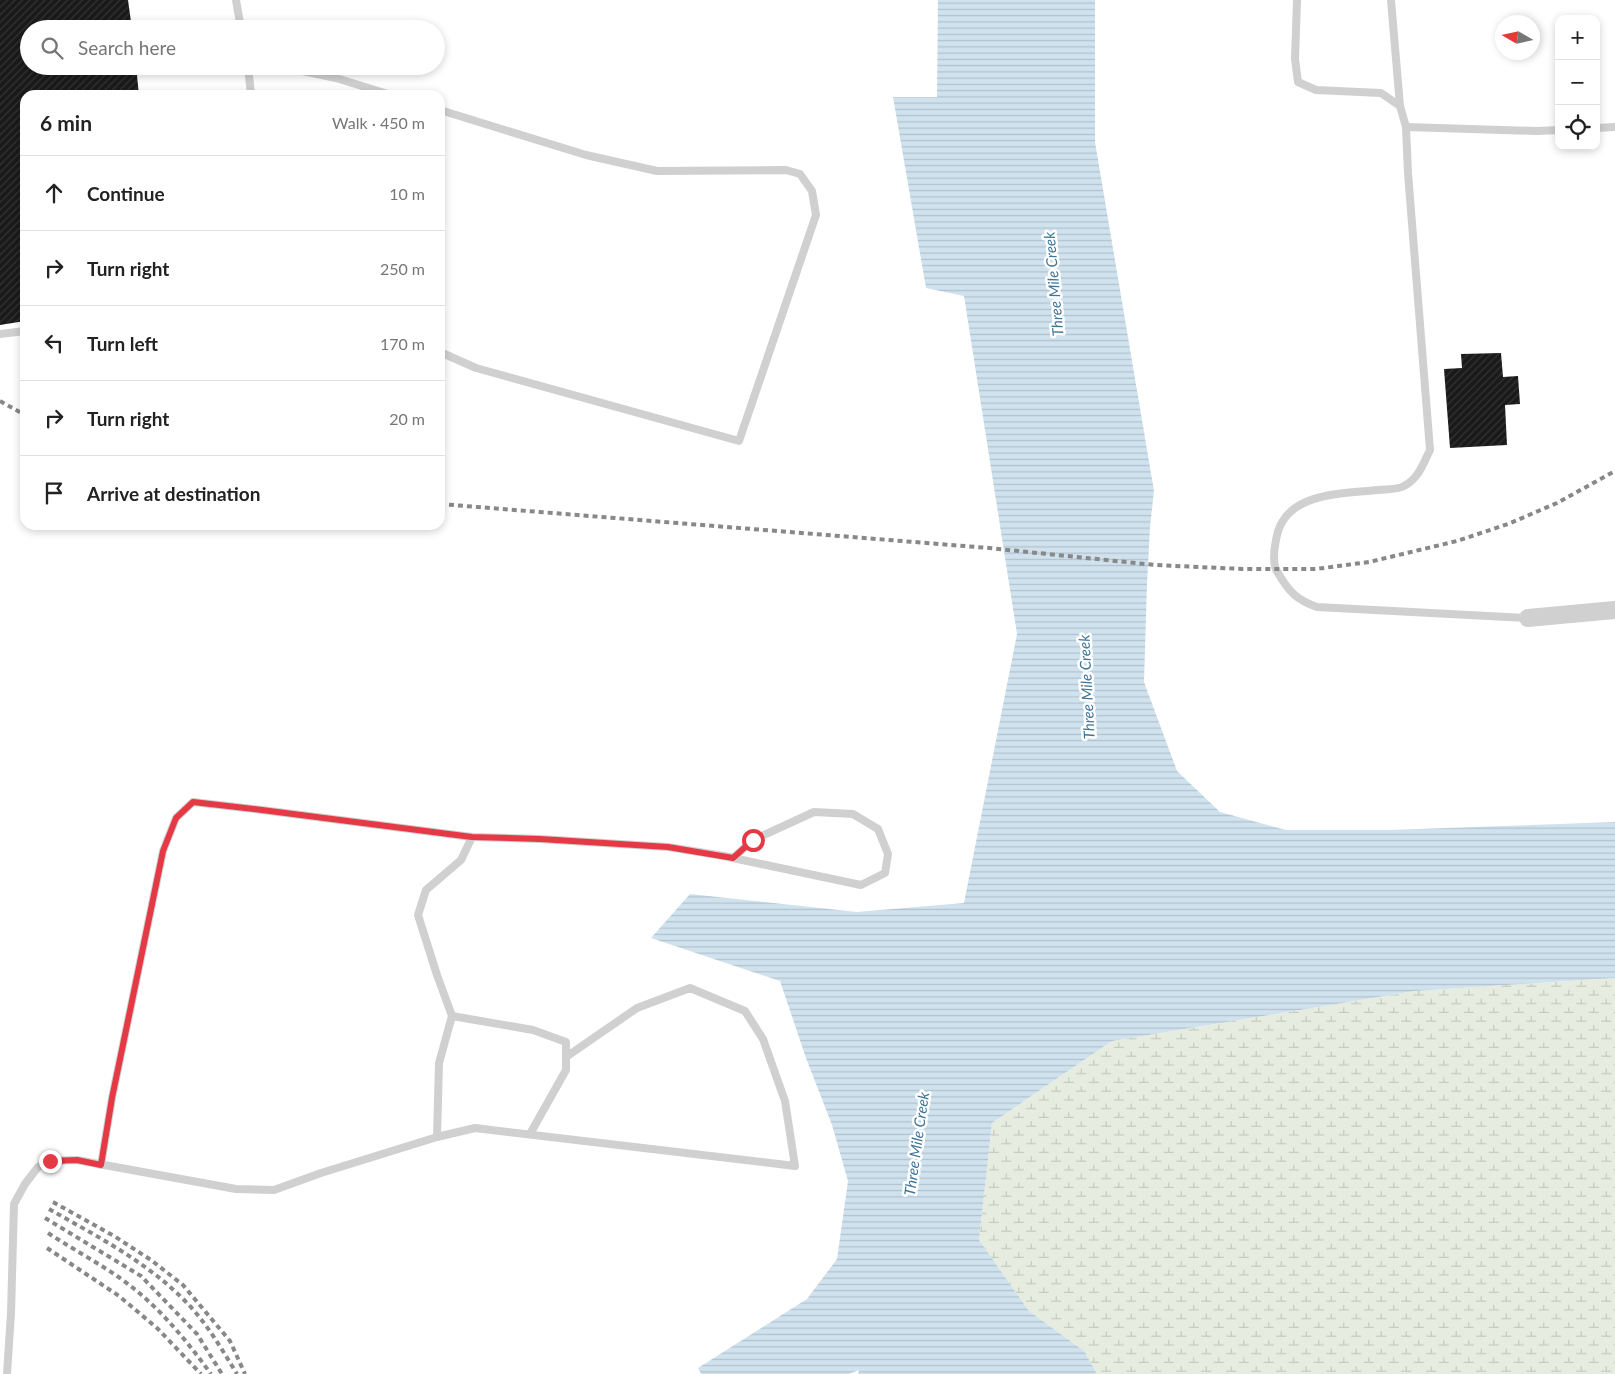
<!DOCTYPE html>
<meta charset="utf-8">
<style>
:root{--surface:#fff;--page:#f2f2f2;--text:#222;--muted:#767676;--line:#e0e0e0}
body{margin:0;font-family:Lato,sans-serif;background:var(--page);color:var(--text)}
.controls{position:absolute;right:15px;top:15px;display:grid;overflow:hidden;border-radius:10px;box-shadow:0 2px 8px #0003}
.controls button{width:45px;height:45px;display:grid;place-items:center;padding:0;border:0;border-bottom:1px solid var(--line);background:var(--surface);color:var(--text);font:25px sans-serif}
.compass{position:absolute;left:1495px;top:15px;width:45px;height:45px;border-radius:50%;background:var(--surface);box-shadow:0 2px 8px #0003;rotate:279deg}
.stop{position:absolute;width:15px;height:15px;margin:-11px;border:4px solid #e63946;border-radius:50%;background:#fff}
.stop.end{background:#e63946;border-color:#fff;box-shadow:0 1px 5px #0008}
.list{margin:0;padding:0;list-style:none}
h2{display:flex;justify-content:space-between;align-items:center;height:65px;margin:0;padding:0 20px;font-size:21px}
h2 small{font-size:16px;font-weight:400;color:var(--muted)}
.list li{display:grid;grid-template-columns:32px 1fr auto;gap:15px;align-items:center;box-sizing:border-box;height:75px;padding:0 20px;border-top:1px solid var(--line)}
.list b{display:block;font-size:19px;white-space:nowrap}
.list em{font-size:16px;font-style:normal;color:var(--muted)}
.icon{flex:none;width:28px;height:28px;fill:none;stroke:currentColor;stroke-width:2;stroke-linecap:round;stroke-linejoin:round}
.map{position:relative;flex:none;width:1615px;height:1374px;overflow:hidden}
.search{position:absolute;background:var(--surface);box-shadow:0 2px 8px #0003;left:20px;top:20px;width:425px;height:55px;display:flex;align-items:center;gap:12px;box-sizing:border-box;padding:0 18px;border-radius:28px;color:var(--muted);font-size:19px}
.panel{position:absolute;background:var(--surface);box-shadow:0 2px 8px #0003;left:20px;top:90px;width:425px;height:440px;border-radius:15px}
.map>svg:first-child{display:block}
.wetland{fill:url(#wetland-marsh)}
.water{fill:url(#water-rules)}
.building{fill:url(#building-hatch)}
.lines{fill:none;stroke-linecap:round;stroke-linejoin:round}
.service{stroke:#d0d0d0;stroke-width:8}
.tertiary{stroke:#d0d0d0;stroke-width:18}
.rail{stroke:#888;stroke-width:4;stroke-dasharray:5 4;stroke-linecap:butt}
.route{stroke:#e63946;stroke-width:6}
.labels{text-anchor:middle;stroke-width:5;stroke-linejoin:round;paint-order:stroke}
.water-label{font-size:15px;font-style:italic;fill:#3f7597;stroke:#fff}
</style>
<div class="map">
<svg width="1615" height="1374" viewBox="0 0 1615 1374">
<defs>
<pattern id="wetland-marsh" width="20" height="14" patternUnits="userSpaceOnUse" patternTransform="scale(1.25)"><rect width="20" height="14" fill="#e6ecdf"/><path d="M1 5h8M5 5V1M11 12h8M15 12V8" fill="none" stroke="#c6cbc0"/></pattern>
<pattern id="water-rules" width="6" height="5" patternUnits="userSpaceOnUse" patternTransform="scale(1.25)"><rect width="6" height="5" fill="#cfe2ee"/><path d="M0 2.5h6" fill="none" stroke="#b2c2cd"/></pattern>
<pattern id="building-hatch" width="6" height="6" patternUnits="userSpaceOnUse" patternTransform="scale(1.25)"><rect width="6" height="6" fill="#1a1a1a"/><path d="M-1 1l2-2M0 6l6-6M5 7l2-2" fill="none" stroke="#333"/></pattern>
</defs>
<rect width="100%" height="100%" fill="#fff"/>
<!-- wetland -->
<path class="wetland" d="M 1615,978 L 1615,1374 L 1097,1374 L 1084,1351 L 1029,1311 L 979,1240 L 992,1123 L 1112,1041 L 1415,991 Z"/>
<!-- water -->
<path class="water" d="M 938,0 L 1095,0 L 1095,142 L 1154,491 L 1150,527 L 1147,584 L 1144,682 L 1177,771 L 1220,812 L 1286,830 L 1390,830 L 1615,822 L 1615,978 L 1415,991 L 1112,1041 L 992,1123 L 979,1240 L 1029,1311 L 1084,1351 L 1097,1374 L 858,1374 L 859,1370 L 849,1374 L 701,1374 L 698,1368 L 807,1299 L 837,1259 L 848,1181 L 832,1125 L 806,1058 L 780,981 L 651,938 L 690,894 L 857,912 L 964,903 L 1017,634 L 964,296 L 926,288 L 893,97 L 937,97 Z"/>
<!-- building -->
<g class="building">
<path d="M 0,0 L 128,0 L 132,29 L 29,29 L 29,66 L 136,66 L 139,95 L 25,95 L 25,321 L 0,325 Z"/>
<path d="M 1501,353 L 1503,377 L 1518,376 L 1520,404 L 1505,405 L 1507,445 L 1450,448 L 1444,369 L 1462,368 L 1461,354 Z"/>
</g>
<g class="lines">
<!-- service -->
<g class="service">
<path d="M 236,0 L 241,29"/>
<path d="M 1297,0 L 1295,59 L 1298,82 L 1316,90 L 1381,93 L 1400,106 L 1406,127 L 1408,173 L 1430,450 C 1423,464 1419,478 1404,486 C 1398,490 1386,489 1378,490 C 1340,494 1283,492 1276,540 C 1274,550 1272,565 1278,573 C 1289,592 1297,600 1317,607 L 1528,618"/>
<path d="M 1391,0 L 1400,106"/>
<path d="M 248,66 L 251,95"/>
<path d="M 279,66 L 336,78 L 391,95"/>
<path d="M 440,110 L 586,155 L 657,171 L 786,170 L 800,174 L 812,191 L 816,215 L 739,441 L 476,368 L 440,352"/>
<path d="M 1406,127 L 1537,131 L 1559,130"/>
<path d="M 1596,128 L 1615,127"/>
<path d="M 0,334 L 25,331"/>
<path d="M 452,1016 L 533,1030 L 566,1042 L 566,1070 L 530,1134"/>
<path d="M 437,1137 L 439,1063 L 452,1016 L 437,975 L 418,915 L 426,890 L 461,860 L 472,837"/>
<path d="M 101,1165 L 112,1098 L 163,851 L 176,818 L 193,802 L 262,810 L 472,837 L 540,839 L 668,847 L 724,856 L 733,858 L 861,885 L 885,873 L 888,854 L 878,829 L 853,814 L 814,812 L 753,840 L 733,858"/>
<path d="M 7,1374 L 11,1313 L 14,1204 L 25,1184 L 38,1167 L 50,1161 L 77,1160 L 236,1189 L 274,1190 L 321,1173 L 437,1137 L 475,1128 L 795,1166 L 785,1101 L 763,1039 L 745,1011 L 690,988 L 637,1008 L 566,1057"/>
</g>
<!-- tertiary -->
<path class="tertiary" d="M 1528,618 L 1615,610"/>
<!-- rail -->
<g class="rail">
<path d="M 0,401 L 25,415"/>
<path d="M 440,504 L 989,548 L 1155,565 L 1243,569 L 1316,569 L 1369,562 L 1457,541 L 1508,524 L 1557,503 L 1615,471"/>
<path d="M 53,1202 L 114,1236 L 151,1260 L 183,1285 L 230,1341 L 245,1374"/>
<path d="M 49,1209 C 100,1238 157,1267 196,1313 C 212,1332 224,1353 237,1374"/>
<path d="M 45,1218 L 141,1276 L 197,1334 L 222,1374"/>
<path d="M 48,1233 C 71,1248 95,1261 117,1276 C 155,1302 184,1337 211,1374"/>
<path d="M 47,1248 L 119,1296 L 157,1328 L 201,1374"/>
</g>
</g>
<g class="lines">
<!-- route -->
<path class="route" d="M 50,1161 L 77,1160 L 101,1165 L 112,1098 L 163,851 L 176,818 L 193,802 L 262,810 L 472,837 L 540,839 L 668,847 L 733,858 L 753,840"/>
</g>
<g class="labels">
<!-- water labels -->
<g class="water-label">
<text transform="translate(1054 284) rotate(-95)" y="5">Three Mile Creek</text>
<text transform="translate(1087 687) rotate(-93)" y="5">Three Mile Creek</text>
<text transform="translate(917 1144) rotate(-82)" y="5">Three Mile Creek</text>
</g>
</g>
</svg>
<div class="controls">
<button>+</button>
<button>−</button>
<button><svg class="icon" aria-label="locate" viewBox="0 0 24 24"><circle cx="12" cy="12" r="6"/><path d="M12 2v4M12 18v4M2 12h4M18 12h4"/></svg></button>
</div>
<svg class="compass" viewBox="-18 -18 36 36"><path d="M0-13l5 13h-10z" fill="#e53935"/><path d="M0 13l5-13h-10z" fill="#767676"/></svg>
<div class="stop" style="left:753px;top:840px"></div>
<div class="stop end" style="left:50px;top:1161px"></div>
<div class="search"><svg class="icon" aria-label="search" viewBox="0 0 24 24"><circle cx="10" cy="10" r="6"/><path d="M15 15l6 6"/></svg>Search here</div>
<section class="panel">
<h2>6 min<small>Walk · 450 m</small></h2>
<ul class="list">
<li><svg class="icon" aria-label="ahead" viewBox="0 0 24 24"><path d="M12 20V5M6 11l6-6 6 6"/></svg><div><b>Continue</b></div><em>10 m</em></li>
<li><svg class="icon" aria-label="right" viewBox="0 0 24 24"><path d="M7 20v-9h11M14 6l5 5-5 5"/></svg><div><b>Turn right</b></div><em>250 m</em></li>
<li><svg class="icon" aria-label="left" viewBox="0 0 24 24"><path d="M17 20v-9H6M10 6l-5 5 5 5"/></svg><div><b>Turn left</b></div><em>170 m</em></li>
<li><svg class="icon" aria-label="right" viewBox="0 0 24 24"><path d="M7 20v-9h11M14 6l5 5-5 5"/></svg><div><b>Turn right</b></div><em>20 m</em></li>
<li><svg class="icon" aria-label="arrive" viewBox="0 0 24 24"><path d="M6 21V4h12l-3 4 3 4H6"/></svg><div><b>Arrive at destination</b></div></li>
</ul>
</section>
</div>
